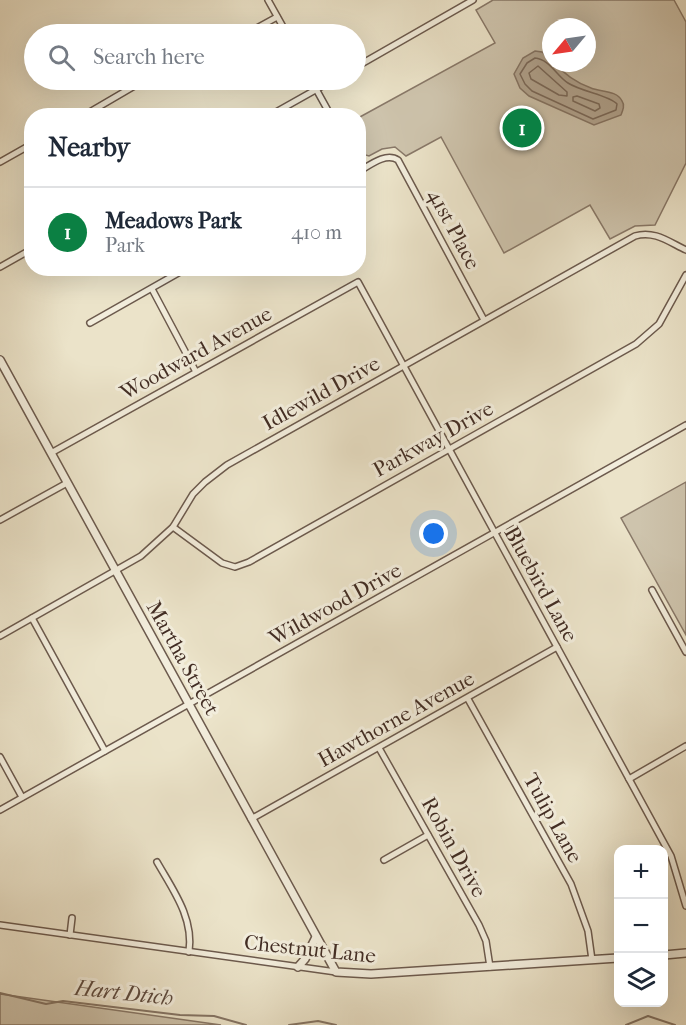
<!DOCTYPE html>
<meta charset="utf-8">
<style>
:root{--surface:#fff;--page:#f2f2f3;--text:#1f2937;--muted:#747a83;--line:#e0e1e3;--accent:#0b8043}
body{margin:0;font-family:"IM FELL French Canon",serif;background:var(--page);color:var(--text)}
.controls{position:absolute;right:18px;bottom:18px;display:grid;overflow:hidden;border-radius:12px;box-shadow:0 6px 24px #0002}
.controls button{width:54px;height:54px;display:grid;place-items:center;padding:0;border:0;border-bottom:2px solid var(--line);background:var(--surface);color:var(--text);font:30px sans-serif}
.compass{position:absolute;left:542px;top:18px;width:54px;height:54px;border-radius:50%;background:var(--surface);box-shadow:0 6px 24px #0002;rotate:241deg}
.you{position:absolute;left:434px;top:534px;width:21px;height:21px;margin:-15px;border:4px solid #fff;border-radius:50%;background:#1a73e8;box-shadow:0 0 0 9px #1a73e833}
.badge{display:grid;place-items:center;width:39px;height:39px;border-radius:50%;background:var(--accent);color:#fff;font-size:20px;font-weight:700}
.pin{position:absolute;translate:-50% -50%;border:3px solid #fff;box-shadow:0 2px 6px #0006}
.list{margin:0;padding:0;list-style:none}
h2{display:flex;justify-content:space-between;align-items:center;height:78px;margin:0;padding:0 24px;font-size:26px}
h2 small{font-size:20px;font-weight:400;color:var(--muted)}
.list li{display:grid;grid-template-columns:39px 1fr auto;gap:18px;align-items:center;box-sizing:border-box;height:90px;padding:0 24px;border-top:2px solid var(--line)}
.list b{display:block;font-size:22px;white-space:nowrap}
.list p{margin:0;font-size:20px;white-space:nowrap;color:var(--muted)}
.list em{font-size:20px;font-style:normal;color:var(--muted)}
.icon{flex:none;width:33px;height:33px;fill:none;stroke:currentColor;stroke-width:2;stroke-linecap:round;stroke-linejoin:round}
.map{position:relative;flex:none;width:686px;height:1025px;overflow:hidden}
.search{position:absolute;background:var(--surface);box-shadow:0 6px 24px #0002;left:24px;top:24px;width:342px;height:66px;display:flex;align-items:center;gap:15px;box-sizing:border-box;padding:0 21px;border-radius:33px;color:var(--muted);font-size:22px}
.panel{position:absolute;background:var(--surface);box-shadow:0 6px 24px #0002;left:24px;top:108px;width:342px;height:168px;border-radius:24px}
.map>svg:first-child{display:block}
.green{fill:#cec4ad;stroke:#887868;stroke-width:1.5;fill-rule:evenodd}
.water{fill:#b2a591;stroke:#857565;stroke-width:1.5}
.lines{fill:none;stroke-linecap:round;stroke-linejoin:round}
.shore{stroke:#7a695a;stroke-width:1.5}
.stream{stroke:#857565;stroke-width:2}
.minor-casing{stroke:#6c5a4d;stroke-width:8}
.tertiary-casing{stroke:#6c5a4d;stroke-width:10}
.minor{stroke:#f2eddc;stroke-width:5}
.tertiary{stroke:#f2eddc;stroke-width:7}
.labels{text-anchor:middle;stroke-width:6;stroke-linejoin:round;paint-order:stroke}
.street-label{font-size:21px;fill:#422d24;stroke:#f2eddc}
.water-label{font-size:22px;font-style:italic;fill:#5e4b3f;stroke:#f2eddc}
</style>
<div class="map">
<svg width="686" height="1025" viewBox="0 0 686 1025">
<rect width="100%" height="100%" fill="#ebe3c9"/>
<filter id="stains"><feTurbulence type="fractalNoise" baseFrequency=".00333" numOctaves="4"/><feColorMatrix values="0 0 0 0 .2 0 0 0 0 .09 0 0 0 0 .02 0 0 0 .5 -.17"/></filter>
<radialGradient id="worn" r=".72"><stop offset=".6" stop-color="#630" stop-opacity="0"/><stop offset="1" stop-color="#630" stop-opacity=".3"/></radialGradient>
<!-- green -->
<g class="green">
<path d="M 493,0 L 674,0 L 686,22 L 686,163 L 655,225 L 635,226 L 610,239 L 590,205 L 504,253 L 441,137 L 406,156 L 395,147 L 382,149 L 369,156 L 362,154 L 359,147 L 358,118 L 495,43 L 476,10 ZM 551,27 L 587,27 L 587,63 L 551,63 Z"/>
<path d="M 686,482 L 686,635 L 621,518 Z"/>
<path d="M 0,994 L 221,1025 L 0,1025 Z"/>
</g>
<!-- water -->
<path class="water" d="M 535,51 L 542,52 L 551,60 L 551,63 L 555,63 C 564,74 577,83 591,88 C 600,92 617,90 622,101 C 625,105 623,110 621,115 L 594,125 L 529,96 L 520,88 L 514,74 L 523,58 Z"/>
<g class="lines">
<!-- shore -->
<g class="shore">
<path d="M 535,58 C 549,59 557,76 568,83 C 582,92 609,95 617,104 L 616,110 L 593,119 L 532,91 L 525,84 L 520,74 L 527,63 Z"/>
<path d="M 538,66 L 567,92 L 567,96 L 559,95 L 531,79 L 529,73 Z"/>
<path d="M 577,96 L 599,104 L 600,108 L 595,111 L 573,101 L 573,97 Z"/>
</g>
<!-- stream -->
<g class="stream">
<path d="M 0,993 L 46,1004 L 63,1001 L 180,1015 L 214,1016 L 246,1025"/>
<path d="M 289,1025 L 318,1021 L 336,1025"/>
<path d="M 626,1025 L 648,1016 L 675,1025"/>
</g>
<defs>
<g id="minor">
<path d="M 268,0 L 287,34"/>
<path d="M 246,34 L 277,17"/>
<path d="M 356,67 L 473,0"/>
<path d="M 311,80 L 331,116"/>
<path d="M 83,116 L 136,85 L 166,80"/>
<path d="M 269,116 L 333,80"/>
<path d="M 0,162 L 32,144"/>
<path d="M 358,172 C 370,165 386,152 398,160 L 484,320"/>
<path d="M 0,267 L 32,249"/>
<path d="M 152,289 L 196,372"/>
<path d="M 90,323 L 187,268"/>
<path d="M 51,453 L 358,282 L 671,856 L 686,906"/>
<path d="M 0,520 L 67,483"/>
<path d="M 173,527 L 222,563 L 235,567 L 249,562 L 636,344 L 659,324 L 686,275"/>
<path d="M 652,590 L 686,652"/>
<path d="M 32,618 L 105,751"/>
<path d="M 0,636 L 141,556 L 173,527 L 193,494 L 205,482 L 227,465 L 635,236 C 654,230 669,242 686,250"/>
<path d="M 468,699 L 571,884 L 588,931 L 592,960"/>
<path d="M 379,748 L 479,925 L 486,941 L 490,967"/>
<path d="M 0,757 L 22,797"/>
<path d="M 629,779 L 686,746"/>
<path d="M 0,810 L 686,425"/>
<path d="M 251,819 L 557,647"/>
<path d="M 384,860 L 428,835"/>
<path d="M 157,862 C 173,890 194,918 189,952"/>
<path d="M 0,925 L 336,972"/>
<path d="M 70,935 L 72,918"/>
</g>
<g id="tertiary">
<path d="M 0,360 L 336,972 L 371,974 L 618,958"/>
<path d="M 664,955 L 686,953"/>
<path d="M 298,967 L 305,959 L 316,937"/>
</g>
</defs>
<!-- minor casing -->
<use href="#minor" class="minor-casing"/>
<!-- tertiary casing -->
<use href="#tertiary" class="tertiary-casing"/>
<!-- minor -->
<use href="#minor" class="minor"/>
<!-- tertiary -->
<use href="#tertiary" class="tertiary"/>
</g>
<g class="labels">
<!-- street labels -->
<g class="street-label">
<text transform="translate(454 229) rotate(62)" y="7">41st Place</text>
<text transform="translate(196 353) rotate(-29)" y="7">Woodward Avenue</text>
<text transform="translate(321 393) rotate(-29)" y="7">Idlewild Drive</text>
<text transform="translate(433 439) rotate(-29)" y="7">Parkway Drive</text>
<text transform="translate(541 584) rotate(61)" y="7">Bluebird Lane</text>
<text transform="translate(335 604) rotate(-29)" y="7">Wildwood Drive</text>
<text transform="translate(183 658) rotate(61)" y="7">Martha Street</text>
<text transform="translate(396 719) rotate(-29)" y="7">Hawthorne Avenue</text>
<text transform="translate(553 818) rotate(61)" y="7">Tulip Lane</text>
<text transform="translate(454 847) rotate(61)" y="7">Robin Drive</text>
<text transform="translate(310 949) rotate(6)" y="7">Chestnut Lane</text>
</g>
<!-- water labels -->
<g class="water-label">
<text transform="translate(124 992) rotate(6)" y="8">Hart Dtich</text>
</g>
</g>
<rect width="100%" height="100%" filter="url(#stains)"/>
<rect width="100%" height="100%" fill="url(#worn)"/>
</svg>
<div class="controls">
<button>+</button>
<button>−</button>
<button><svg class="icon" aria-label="layers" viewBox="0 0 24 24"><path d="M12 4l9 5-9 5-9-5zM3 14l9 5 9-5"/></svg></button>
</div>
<svg class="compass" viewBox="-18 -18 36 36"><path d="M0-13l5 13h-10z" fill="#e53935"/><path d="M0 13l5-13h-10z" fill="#747a83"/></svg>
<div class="you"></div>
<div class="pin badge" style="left:522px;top:128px">1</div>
<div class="search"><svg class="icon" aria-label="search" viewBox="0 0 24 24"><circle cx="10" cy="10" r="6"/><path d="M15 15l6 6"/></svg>Search here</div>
<section class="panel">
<h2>Nearby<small></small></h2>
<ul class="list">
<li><span class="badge">1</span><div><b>Meadows Park</b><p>Park</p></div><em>410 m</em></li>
</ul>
</section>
</div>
